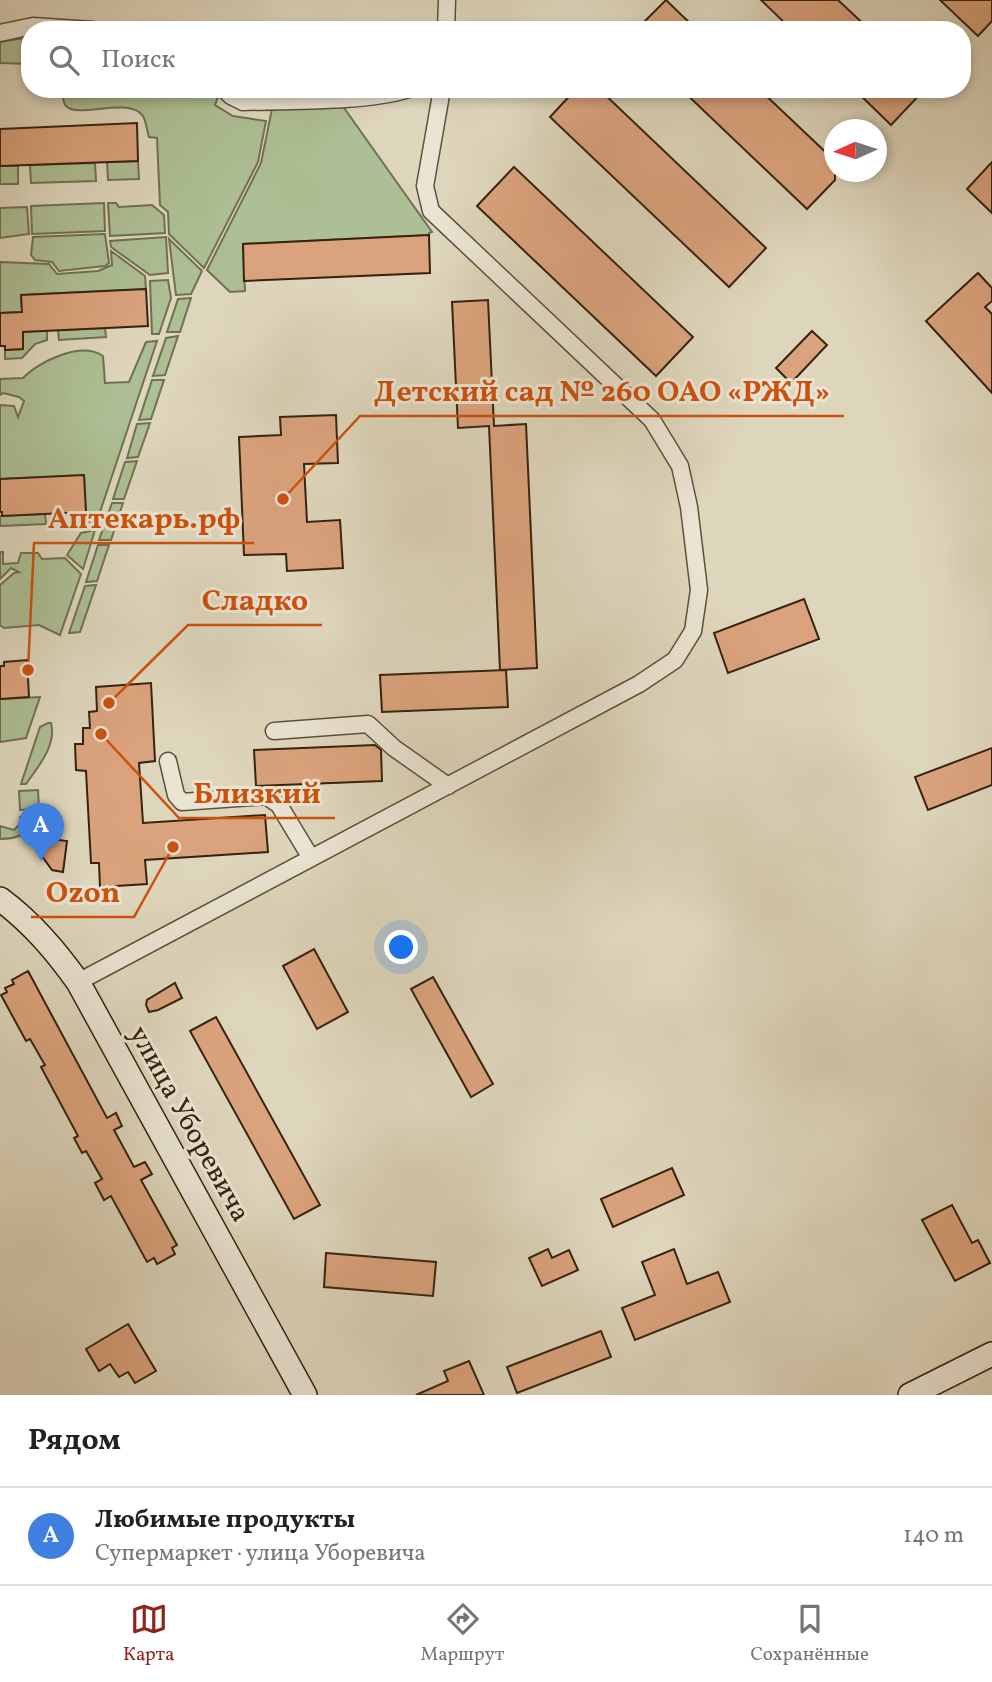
<!DOCTYPE html>
<html lang="ru">
<meta charset="utf-8">
<style>
:root{--surface:#fff;--page:#f2f2f2;--text:#222;--muted:#767676;--line:#e0e0e0;--accent:#8f2418}
body{margin:0;font-family:Vollkorn,serif;background:var(--page);color:var(--text)}
.compass{position:absolute;left:824px;top:119px;width:63px;height:63px;border-radius:50%;background:var(--surface);box-shadow:0 4px 10px #0003;rotate:267deg}
.you{position:absolute;left:402px;top:948px;width:24px;height:24px;margin:-18px;border:5px solid #fff;border-radius:50%;background:#1a73e8;box-shadow:0 0 0 10px #1a73e833}
.badge{display:grid;place-items:center;width:46px;height:46px;border-radius:50%;background:var(--accent);color:#fff;font-size:23px;font-weight:700}
.pin{position:absolute;translate:-50% -58px;filter:drop-shadow(0 2px 4px #0008)}
.pin::after{content:'';position:absolute;top:37px;width:24px;height:21px;background:inherit;clip-path:polygon(0 0,100% 0,50% 100%)}
.list{margin:0;padding:0;list-style:none}
h2{display:flex;justify-content:space-between;align-items:center;height:91px;margin:0;padding:0 28px;font-size:30px}
h2 small{font-size:23px;font-weight:400;color:var(--muted)}
.list li{display:grid;grid-template-columns:46px 1fr auto;gap:21px;align-items:center;box-sizing:border-box;height:98px;padding:0 28px;border-top:2px solid var(--line)}
.list b{display:block;font-size:26px;white-space:nowrap}
.list p{margin:0;font-size:23px;white-space:nowrap;color:var(--muted)}
.list em{font-size:23px;font-style:normal;color:var(--muted)}
.icon{flex:none;width:38px;height:38px;fill:none;stroke:currentColor;stroke-width:2;stroke-linecap:round;stroke-linejoin:round}
.map{position:relative;flex:none;width:992px;height:1395px;overflow:hidden}
.search{position:absolute;background:var(--surface);box-shadow:0 4px 10px #0003;left:21px;right:21px;top:21px;height:77px;display:flex;align-items:center;gap:18px;box-sizing:border-box;padding:0 24px;border-radius:28px;color:var(--muted);font-size:26px}
.sheet{height:189px;background:var(--surface)}
nav{display:flex;justify-content:space-around;align-items:center;box-sizing:border-box;height:98px;border-top:2px solid var(--line);background:var(--surface);font-size:19px;color:var(--muted)}
nav a{display:grid;justify-items:center;gap:4px}
nav .on{color:var(--accent)}
.map>svg:first-child{display:block}
.green{fill:#adbf94;stroke:#717151;stroke-width:2}
.building{fill:#dba37d;stroke:#35230e;stroke-width:2}
.lines{fill:none;stroke-linecap:round;stroke-linejoin:round}
.street-casing{stroke:#5f503a;stroke-width:19}
.secondary-casing{stroke:#35230e;stroke-width:26}
.street{stroke:#eae4d3;stroke-width:16}
.secondary{stroke:#eae4d3;stroke-width:23}
.labels{text-anchor:middle;stroke-width:6;stroke-linejoin:round;paint-order:stroke}
.street-label{font-size:28px;fill:#35230e;stroke:#eae4d3}
.leader{fill:none;stroke:#cd510c;stroke-width:2.5}
.callout-dot{fill:#cd510c;stroke:#eae4d3;stroke-width:2.5}
.callout-label{font-size:30px;text-anchor:middle;font-weight:bold;fill:#cd510c;stroke:#eae4d3;stroke-width:6;stroke-linejoin:round;paint-order:stroke}
</style>
<div class="map">
<svg width="992" height="1395" viewBox="0 0 992 1395">
<rect width="100%" height="100%" fill="#ded6bc"/>
<filter id="stains"><feTurbulence type="fractalNoise" baseFrequency=".00286" numOctaves="4"/><feColorMatrix values="0 0 0 0 .2 0 0 0 0 .09 0 0 0 0 .02 0 0 0 .5 -.17"/></filter>
<radialGradient id="worn" r=".72"><stop offset=".6" stop-color="#630" stop-opacity="0"/><stop offset="1" stop-color="#630" stop-opacity=".3"/></radialGradient>
<!-- green -->
<g class="green">
<path d="M 30,37 L 30,64 L 0,63 L 0,42 Z"/>
<path d="M 62,89 L 208,89 L 218,97 L 215,105 L 233,116 L 266,121 L 258,162 L 204,268 L 169,234 L 168,212 L 160,205 L 157,138 L 149,137 C 147,131 146,121 143,116 C 129,96 78,119 66,106 C 62,102 63,94 62,89 Z"/>
<path d="M 342,105 L 432,232 L 429,233 L 429,235 L 243,244 L 245,291 L 230,292 L 207,270 L 261,163 L 272,109 Z"/>
<path d="M 138,161 L 139,179 L 108,180 L 107,162 Z"/>
<path d="M 95,163 L 96,181 L 31,183 L 30,165 Z"/>
<rect x="0" y="166" width="18" height="18"/>
<path d="M 104,203 L 105,231 L 32,234 L 31,206 Z"/>
<path d="M 108,203 L 116,203 L 119,207 L 152,205 L 164,215 L 165,233 L 110,236 Z"/>
<path d="M 27,207 L 29,234 L 0,238 L 0,208 Z"/>
<path d="M 105,234 L 109,263 L 105,266 L 59,271 L 52,262 L 35,260 L 31,255 L 33,237 Z"/>
<path d="M 166,237 L 168,273 L 150,275 L 111,247 L 110,241 Z"/>
<path d="M 169,239 L 202,271 L 191,294 L 176,295 Z"/>
<path d="M 111,251 L 145,276 L 146,289 L 21,295 L 22,312 L 0,313 L 0,262 L 49,264 L 57,274 L 98,271 L 112,265 Z"/>
<path d="M 168,280 L 171,298 L 159,334 L 152,334 L 150,281 Z"/>
<path d="M 191,298 L 180,332 L 167,332 L 178,299 Z"/>
<path d="M 105,328 L 106,337 L 59,340 L 58,330 Z"/>
<path d="M 47,330 L 47,340 L 35,344 L 22,358 L 5,359 L 5,350 L 23,349 L 23,332 Z"/>
<path d="M 178,336 L 165,375 L 153,376 L 166,338 Z"/>
<path d="M 157,341 L 97,521 L 86,522 L 84,475 L 0,479 L 0,405 L 14,406 L 18,417 L 24,401 L 19,397 L 3,393 L 0,395 L 0,379 L 23,378 C 39,361 82,341 103,356 L 105,383 L 129,382 L 146,342 Z"/>
<path d="M 152,380 L 164,380 L 151,419 L 139,420 Z"/>
<path d="M 150,423 L 138,457 L 127,458 L 137,424 Z"/>
<path d="M 137,461 L 124,499 L 113,499 L 125,462 Z"/>
<path d="M 112,503 L 123,503 L 111,540 L 99,540 Z"/>
<path d="M 45,514 L 46,524 L 0,526 L 0,516 Z"/>
<path d="M 95,530 L 83,569 L 67,555 L 81,533 Z"/>
<path d="M 98,545 L 109,545 L 97,581 L 86,582 Z"/>
<path d="M 0,552 L 3,552 L 3,564 L 18,563 L 21,553 L 38,553 L 42,559 L 65,558 L 81,574 L 60,635 L 39,625 L 4,628 L 0,625 L 0,585 L 14,573 L 19,572 L 11,568 L 0,579 Z"/>
<path d="M 96,585 L 80,632 L 69,633 L 85,586 Z"/>
<path d="M 40,697 L 26,738 L 0,742 L 0,699 Z"/>
<path d="M 48,723 L 51,723 C 57,745 38,767 26,784 L 21,784 L 40,727 Z"/>
<path d="M 38,790 L 39,809 L 20,810 L 19,791 Z"/>
<path d="M 34,816 C 35,834 15,839 0,839 L 0,826 L 14,830 L 21,823 L 20,817 Z"/>
</g>
<!-- building -->
<g class="building">
<path d="M 666,0 L 697,30 L 636,30 Z"/>
<path d="M 761,0 L 838,0 L 870,30 L 792,30 Z"/>
<path d="M 940,0 L 992,0 L 992,21 L 978,36 Z"/>
<path d="M 576,89 L 599,89 L 766,248 L 729,287 L 550,117 Z"/>
<path d="M 681,89 L 759,89 L 835,161 L 835,180 L 807,209 Z"/>
<path d="M 854,89 L 925,89 L 891,125 Z"/>
<path d="M 137,123 L 138,161 L 0,166 L 0,129 Z"/>
<path d="M 992,162 L 992,213 L 967,189 Z"/>
<path d="M 514,167 L 693,337 L 656,376 L 477,206 Z"/>
<path d="M 429,235 L 430,273 L 244,281 L 243,244 Z"/>
<path d="M 978,273 L 992,288 L 992,301 L 985,307 L 992,314 L 992,393 L 926,321 Z"/>
<path d="M 146,289 L 148,326 L 23,332 L 23,349 L 5,350 L 5,346 L 0,346 L 0,313 L 22,312 L 21,295 Z"/>
<path d="M 488,300 L 494,426 L 526,424 L 537,668 L 500,670 L 489,426 L 458,428 L 452,302 Z"/>
<path d="M 812,331 L 827,345 L 791,383 L 776,368 Z"/>
<path d="M 336,415 L 338,463 L 304,464 L 307,522 L 340,520 L 343,568 L 287,571 L 286,554 L 244,555 L 239,437 L 281,435 L 280,417 Z"/>
<path d="M 84,475 L 86,512 L 2,516 L 2,512 L 0,512 L 0,479 Z"/>
<path d="M 804,599 L 819,639 L 728,673 L 714,633 Z"/>
<path d="M 27,660 L 29,697 L 0,699 L 0,666 L 4,666 L 4,662 Z"/>
<path d="M 506,670 L 508,707 L 382,712 L 380,675 Z"/>
<path d="M 151,683 L 155,761 L 139,763 L 143,823 L 265,815 L 268,852 L 145,860 L 147,884 L 100,887 L 99,863 L 91,863 L 86,771 L 76,770 L 75,744 L 83,744 L 83,728 L 90,728 L 89,712 L 97,711 L 96,687 Z"/>
<path d="M 375,745 L 381,750 L 382,781 L 256,786 L 254,750 Z"/>
<path d="M 992,748 L 992,785 L 928,810 L 915,777 Z"/>
<path d="M 37,837 L 67,841 L 63,872 L 52,870 L 36,848 Z"/>
<path d="M 314,949 L 348,1012 L 317,1029 L 283,966 Z"/>
<path d="M 28,971 L 107,1118 L 116,1113 L 122,1126 L 114,1130 L 134,1167 L 145,1162 L 152,1174 L 141,1180 L 177,1245 L 172,1248 L 175,1254 L 157,1264 L 154,1258 L 147,1262 L 111,1196 L 104,1200 L 95,1183 L 102,1179 L 86,1151 L 82,1153 L 74,1138 L 78,1136 L 41,1067 L 45,1065 L 30,1039 L 26,1041 L 1,995 L 7,992 L 5,988 L 14,984 L 12,980 Z"/>
<path d="M 433,977 L 493,1084 L 471,1097 L 411,989 Z"/>
<path d="M 175,983 L 182,998 L 158,1010 L 149,1012 L 146,1005 L 147,1000 Z"/>
<path d="M 216,1017 L 320,1205 L 294,1219 L 190,1031 Z"/>
<path d="M 672,1168 L 684,1195 L 613,1227 L 601,1199 Z"/>
<path d="M 952,1205 L 972,1243 L 978,1240 L 990,1263 L 955,1281 L 922,1220 Z"/>
<path d="M 548,1249 L 552,1258 L 569,1250 L 578,1270 L 542,1286 L 529,1258 Z"/>
<path d="M 674,1249 L 687,1284 L 718,1272 L 730,1302 L 635,1340 L 622,1308 L 655,1295 L 642,1262 Z"/>
<path d="M 326,1253 L 436,1262 L 433,1296 L 324,1287 Z"/>
<path d="M 128,1324 L 156,1371 L 135,1383 L 128,1372 L 119,1377 L 110,1364 L 99,1371 L 86,1349 Z"/>
<path d="M 601,1331 L 611,1357 L 517,1393 L 507,1367 Z"/>
<path d="M 469,1361 L 484,1395 L 416,1395 L 448,1381 L 444,1371 Z"/>
</g>
<g class="lines">
<defs>
<g id="street">
<path d="M 446,30 L 447,0"/>
<path d="M 0,33 L 33,26 L 93,30"/>
<path d="M 224,89 L 231,96 L 243,102 C 292,100 363,103 409,89"/>
<path d="M 274,731 L 368,724 L 394,748 L 448,786"/>
<path d="M 168,761 L 176,795 L 182,802 L 266,796 L 279,805 L 311,858"/>
<path d="M 78,982 L 639,684 L 675,660 L 693,631 L 699,590 L 689,507 L 680,466 L 652,420 L 431,211 L 425,186 L 442,89"/>
</g>
<g id="secondary">
<path d="M 0,899 C 32,923 55,950 78,982 L 305,1395"/>
<path d="M 910,1395 L 992,1354"/>
</g>
</defs>
<!-- street casing -->
<use href="#street" class="street-casing"/>
<!-- secondary casing -->
<use href="#secondary" class="secondary-casing"/>
<!-- street -->
<use href="#street" class="street"/>
<!-- secondary -->
<use href="#secondary" class="secondary"/>
</g>
<g class="labels">
<!-- street labels -->
<g class="street-label">
<text transform="translate(191 1123) rotate(61)" y="10">улица Уборевича</text>
</g>
</g>
<!-- callouts -->
<path class="leader" d="M283 499L360 416H844M28 670L34 543H254M109 703L188 625H322M101 734L179 818H335M173 847L134 917H31"/>
<g class="callout-dot">
<circle cx="283" cy="499" r="7"/>
<circle cx="28" cy="670" r="7"/>
<circle cx="109" cy="703" r="7"/>
<circle cx="101" cy="734" r="7"/>
<circle cx="173" cy="847" r="7"/>
</g>
<g class="callout-label">
<text x="602" y="401">Детский сад № 260 ОАО «РЖД»</text>
<text x="144" y="528">Аптекарь.рф</text>
<text x="255" y="610">Сладко</text>
<text x="257" y="803">Близкий</text>
<text x="83" y="902">Ozon</text>
</g>
<rect width="100%" height="100%" filter="url(#stains)"/>
<rect width="100%" height="100%" fill="url(#worn)"/>
</svg>
<svg class="compass" viewBox="-18 -18 36 36"><path d="M0-13l5 13h-10z" fill="#e53935"/><path d="M0 13l5-13h-10z" fill="#767676"/></svg>
<div class="you"></div>
<div class="pin badge" style="left:41px;top:861px;background:#3f7fe0">A</div>
<div class="search"><svg class="icon" aria-label="search" viewBox="0 0 24 24"><circle cx="10" cy="10" r="6"/><path d="M15 15l6 6"/></svg>Поиск</div>
</div>
<section class="sheet">
<h2>Рядом<small></small></h2>
<ul class="list">
<li><span class="badge" style="background:#3f7fe0">A</span><div><b>Любимые продукты</b><p>Супермаркет · улица Уборевича</p></div><em>140 m</em></li>
</ul>
</section>
<nav>
<a class="on"><svg class="icon" aria-label="map" viewBox="0 0 24 24"><path d="M3 6l6-2 6 2 6-2v14l-6 2-6-2-6 2zM9 4v14M15 6v14"/></svg>Карта</a>
<a><svg class="icon" aria-label="directions" viewBox="0 0 24 24"><path d="M12 3l9 9-9 9-9-9zM9 14v-3h6M13 9l2 2-2 2"/></svg>Маршрут</a>
<a><svg class="icon" aria-label="saved" viewBox="0 0 24 24"><path d="M7 4h10v16l-5-4-5 4z"/></svg>Сохранённые</a>
</nav>
